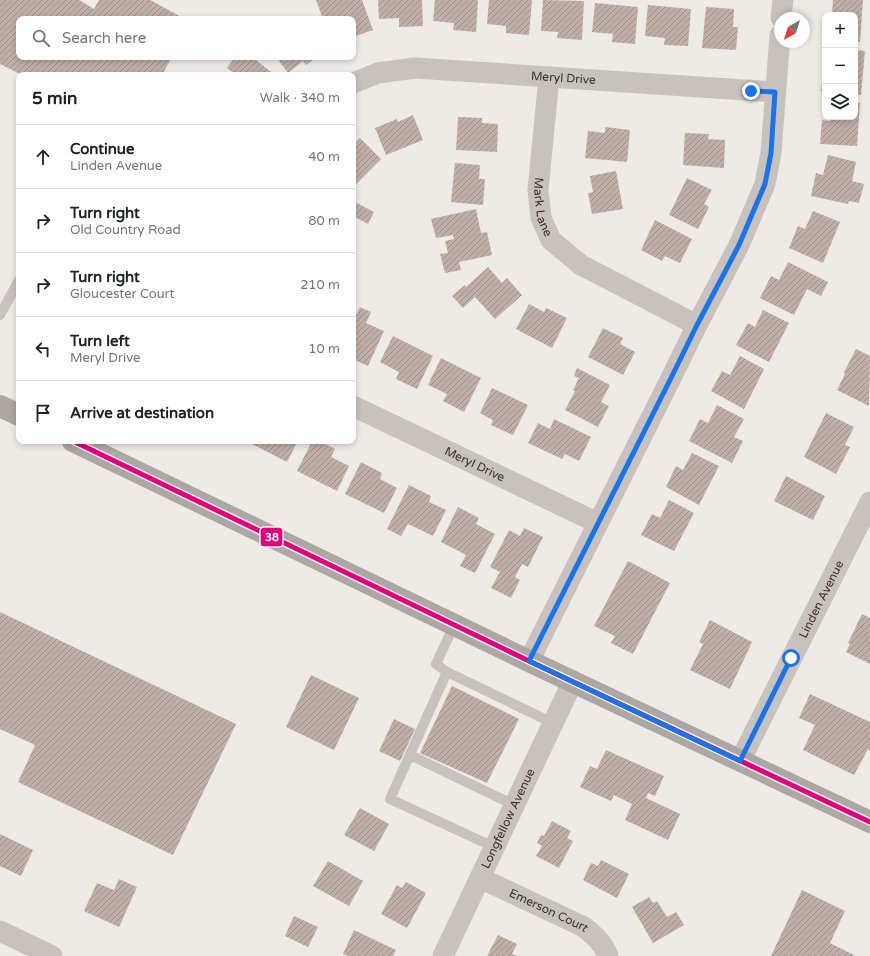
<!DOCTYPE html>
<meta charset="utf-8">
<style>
:root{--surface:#fff;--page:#f2f2f2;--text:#202124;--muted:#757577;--line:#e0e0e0}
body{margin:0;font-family:"Varela Round",sans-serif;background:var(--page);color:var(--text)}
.controls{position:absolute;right:12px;top:12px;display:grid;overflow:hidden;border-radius:8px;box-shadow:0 2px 6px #0003}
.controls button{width:36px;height:36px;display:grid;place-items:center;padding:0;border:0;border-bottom:1px solid var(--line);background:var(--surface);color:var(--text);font:20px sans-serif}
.compass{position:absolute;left:774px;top:12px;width:36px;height:36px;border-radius:50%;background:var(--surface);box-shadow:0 2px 6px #0003;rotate:219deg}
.stop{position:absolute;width:12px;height:12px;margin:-9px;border:3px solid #1a73e8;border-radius:50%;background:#fff}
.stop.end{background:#1a73e8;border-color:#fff;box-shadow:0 1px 4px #0008}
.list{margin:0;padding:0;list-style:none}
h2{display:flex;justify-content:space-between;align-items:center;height:52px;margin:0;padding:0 16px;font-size:17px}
h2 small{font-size:13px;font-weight:400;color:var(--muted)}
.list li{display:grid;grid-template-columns:26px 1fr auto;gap:12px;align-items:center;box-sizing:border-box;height:64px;padding:0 16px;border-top:1px solid var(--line)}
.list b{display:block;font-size:15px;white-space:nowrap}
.list p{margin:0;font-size:13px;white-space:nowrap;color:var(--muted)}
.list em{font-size:13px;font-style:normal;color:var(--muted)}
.icon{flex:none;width:22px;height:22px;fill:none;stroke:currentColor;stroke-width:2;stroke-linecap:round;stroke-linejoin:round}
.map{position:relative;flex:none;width:870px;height:956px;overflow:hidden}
.search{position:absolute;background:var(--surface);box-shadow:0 2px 6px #0003;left:16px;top:16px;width:340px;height:44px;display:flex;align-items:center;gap:10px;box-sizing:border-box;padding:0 14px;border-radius:8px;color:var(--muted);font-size:15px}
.panel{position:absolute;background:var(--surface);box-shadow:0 2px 6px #0003;left:16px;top:72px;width:340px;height:372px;border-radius:8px}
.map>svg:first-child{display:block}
.building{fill:url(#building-hatch)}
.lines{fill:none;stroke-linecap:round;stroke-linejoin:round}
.lane{stroke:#c7c2be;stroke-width:10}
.street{stroke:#c7c2be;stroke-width:21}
.primary{stroke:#aca7a3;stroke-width:22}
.bus-1-casing{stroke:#f9f4ee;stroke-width:8}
.bus-1{stroke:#e5007d;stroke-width:5}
.route{stroke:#1a73e8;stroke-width:5}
.labels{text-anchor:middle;stroke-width:3.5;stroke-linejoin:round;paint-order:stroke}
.street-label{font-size:12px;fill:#39302c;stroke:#f9f4ee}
.line-badge{stroke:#f9f4ee;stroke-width:1.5}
.badge-label{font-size:11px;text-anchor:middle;font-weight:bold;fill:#fff}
</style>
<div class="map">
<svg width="870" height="956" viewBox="0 0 870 956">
<defs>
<pattern id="building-hatch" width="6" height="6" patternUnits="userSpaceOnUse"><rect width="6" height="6" fill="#c0afa9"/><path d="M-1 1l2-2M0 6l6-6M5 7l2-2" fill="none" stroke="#9d8f8a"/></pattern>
</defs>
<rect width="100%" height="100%" fill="#eeeae6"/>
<!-- building -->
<g class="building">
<path d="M 0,0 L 79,0 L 94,9 L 99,0 L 150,0 L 185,19 L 19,19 L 19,57 L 172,57 L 162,75 L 22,75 L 0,64 Z"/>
<path d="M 316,0 L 362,0 L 373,30 L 353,37 L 353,19 L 323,19 Z"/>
<path d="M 378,0 L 422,0 L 423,26 L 399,27 L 399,18 L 379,19 Z"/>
<path d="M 435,0 L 478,0 L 476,32 L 453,30 L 454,23 L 433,21 Z"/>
<path d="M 489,0 L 532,0 L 529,35 L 506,33 L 506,26 L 487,24 Z"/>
<path d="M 543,0 L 584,1 L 582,40 L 557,38 L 558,32 L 541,31 Z"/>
<path d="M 833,0 L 863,0 L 860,42 L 855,41 L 855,15 L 832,15 Z"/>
<path d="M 595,3 L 638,7 L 635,44 L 612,42 L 613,34 L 592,32 Z"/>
<path d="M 648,5 L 691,9 L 688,46 L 664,45 L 665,38 L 645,36 Z"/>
<path d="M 706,7 L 734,9 L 733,27 L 738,27 L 736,50 L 702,48 Z"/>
<path d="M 855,50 L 865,51 L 861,95 L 855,94 Z"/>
<path d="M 235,57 L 252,57 L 275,75 L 236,75 L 227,68 Z"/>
<path d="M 276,57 L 317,57 L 306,65 L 303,61 L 288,73 Z"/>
<path d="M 824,68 L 825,68 L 825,91 L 821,91 Z"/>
<path d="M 855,102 L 860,103 L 857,146 L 820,144 L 822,120 L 830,121 L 830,117 L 855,117 Z"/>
<path d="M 413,115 L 423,140 L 386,155 L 375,128 L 397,119 L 398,122 Z"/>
<path d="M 458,117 L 482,118 L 482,123 L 498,124 L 497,152 L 456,150 Z"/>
<path d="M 605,127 L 630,130 L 627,162 L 585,158 L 588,131 L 605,133 Z"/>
<path d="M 685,133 L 709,134 L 708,139 L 725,140 L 724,168 L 683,165 Z"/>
<path d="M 360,138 L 381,159 L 353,187 L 353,145 Z"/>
<path d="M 828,155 L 856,162 L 852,181 L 864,184 L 859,203 L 849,201 L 848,204 L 811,196 L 816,173 L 823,175 Z"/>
<path d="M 455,163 L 480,165 L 479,179 L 485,179 L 483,205 L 451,202 Z"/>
<path d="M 616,171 L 623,209 L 592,214 L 588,193 L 593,192 L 590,176 Z"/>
<path d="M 687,178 L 712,190 L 704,204 L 709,207 L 698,229 L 669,215 Z"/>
<path d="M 353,201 L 374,212 L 368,224 L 353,216 Z"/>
<path d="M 476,209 L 481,233 L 487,232 L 492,255 L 459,262 L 461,270 L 445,273 L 440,254 L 448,253 L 445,241 L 454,239 L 453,235 L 436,238 L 431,219 Z"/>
<path d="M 813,211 L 840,222 L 823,263 L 789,248 L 798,226 L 805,229 Z"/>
<path d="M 655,220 L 692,239 L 680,263 L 665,256 L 662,261 L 641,250 Z"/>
<path d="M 788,262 L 828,282 L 821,296 L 807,289 L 794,315 L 760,298 L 771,276 L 779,280 Z"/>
<path d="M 488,267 L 502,283 L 507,278 L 522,295 L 495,319 L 475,297 L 463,308 L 452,296 L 465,285 L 466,287 Z"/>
<path d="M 529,304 L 544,312 L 546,308 L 567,318 L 552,348 L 516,329 Z"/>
<path d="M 360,307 L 371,312 L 366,323 L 384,331 L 368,366 L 353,359 L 353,316 L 355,317 Z"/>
<path d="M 763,310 L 789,323 L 769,362 L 736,345 L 748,323 L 755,327 Z"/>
<path d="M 603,328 L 623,338 L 620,344 L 635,352 L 623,375 L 588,357 Z"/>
<path d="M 393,336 L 433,356 L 417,389 L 396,379 L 399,372 L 380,362 Z"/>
<path d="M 856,349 L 870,356 L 869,406 L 837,390 L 845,374 L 844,372 Z"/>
<path d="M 740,356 L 764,369 L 744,409 L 711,391 L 722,371 L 730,375 Z"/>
<path d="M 441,358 L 481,378 L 464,412 L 443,401 L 447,394 L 428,385 Z"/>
<path d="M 577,368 L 610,385 L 601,402 L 609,406 L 598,427 L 565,410 L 575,391 L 573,390 L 579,378 L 574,376 Z"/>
<path d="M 492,388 L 528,405 L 513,435 L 491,425 L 493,420 L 480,413 Z"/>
<path d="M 717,405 L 744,419 L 734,437 L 743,441 L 732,463 L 689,441 L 700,419 L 708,423 Z"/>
<path d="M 826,413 L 854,427 L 845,445 L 850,447 L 836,474 L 804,457 Z"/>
<path d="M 554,419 L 591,437 L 579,461 L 565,454 L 562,459 L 528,443 L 538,423 L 550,429 Z"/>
<path d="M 251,441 L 298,441 L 287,462 L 250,443 Z"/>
<path d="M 312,441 L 320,441 L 335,449 L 331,457 L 349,466 L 337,491 L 297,471 Z"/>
<path d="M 692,453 L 719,466 L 699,505 L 666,487 L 676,466 L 683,470 Z"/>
<path d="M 361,462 L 382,473 L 380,479 L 397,488 L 384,513 L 345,494 Z"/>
<path d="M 786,476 L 825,496 L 813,520 L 774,501 Z"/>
<path d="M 409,485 L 431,496 L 429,502 L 446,510 L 433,536 L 408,524 L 401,536 L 387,529 Z"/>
<path d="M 669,500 L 694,513 L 674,551 L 641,535 L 652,514 L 660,518 Z"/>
<path d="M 458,507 L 479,518 L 476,524 L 495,534 L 475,573 L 460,566 L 466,555 L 441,542 Z"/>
<path d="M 524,528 L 543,537 L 528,567 L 522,564 L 515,577 L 520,580 L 511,598 L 491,588 L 500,572 L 490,567 L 509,530 L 520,536 Z"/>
<path d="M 628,561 L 670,583 L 633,654 L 611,643 L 615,636 L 594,626 Z"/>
<path d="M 0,612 L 236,724 L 173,855 L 18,782 L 35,745 L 0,729 Z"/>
<path d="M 862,614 L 870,618 L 870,664 L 846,652 L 850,644 L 848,643 Z"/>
<path d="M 710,620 L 752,642 L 730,689 L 690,670 L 703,644 L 699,642 Z"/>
<path d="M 311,675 L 359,698 L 334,750 L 286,727 Z"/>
<path d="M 452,686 L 519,719 L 487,783 L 420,753 Z"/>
<path d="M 810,694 L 870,722 L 870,751 L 868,749 L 854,775 L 803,750 L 815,725 L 799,718 Z"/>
<path d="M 394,719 L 415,729 L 400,761 L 379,751 Z"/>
<path d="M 606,750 L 664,776 L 655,796 L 648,793 L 646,798 L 680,814 L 668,840 L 625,820 L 632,804 L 614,795 L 611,801 L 580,787 L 590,766 L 597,769 Z"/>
<path d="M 360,808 L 389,824 L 374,851 L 344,835 Z"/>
<path d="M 552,821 L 571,831 L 567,838 L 573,841 L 559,868 L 536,856 L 542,846 L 537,843 L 541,835 L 544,836 Z"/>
<path d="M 0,834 L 33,850 L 21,876 L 0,866 Z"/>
<path d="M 601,860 L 629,874 L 617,898 L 583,880 L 591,863 L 598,866 Z"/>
<path d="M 328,861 L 363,881 L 349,906 L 313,886 Z"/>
<path d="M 119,879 L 137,887 L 119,927 L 84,911 L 97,883 L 114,890 Z"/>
<path d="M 406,882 L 426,893 L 407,928 L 381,914 L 397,885 L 402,888 Z"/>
<path d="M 802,890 L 845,911 L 830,943 L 856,956 L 771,956 Z"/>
<path d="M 649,897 L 653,903 L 657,901 L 667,917 L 676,912 L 684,925 L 653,943 L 632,907 Z"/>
<path d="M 294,916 L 318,927 L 308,947 L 285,936 Z"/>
<path d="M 354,930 L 396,950 L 393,956 L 348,956 L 343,954 Z"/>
<path d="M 498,935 L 517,944 L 512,954 L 517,956 L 487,956 Z"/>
</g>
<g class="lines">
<!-- lane -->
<g class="lane">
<path d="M 0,315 L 19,280"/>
<path d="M 454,625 L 436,664 L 447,672 L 390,799 L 494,847"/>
<path d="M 447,672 L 553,723"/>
<path d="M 410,755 L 514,805"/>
</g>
<!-- street -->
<g class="street">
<path d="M 781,18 L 783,0"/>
<path id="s1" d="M 549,77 L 538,190 L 541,218 L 551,240 L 581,265 L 697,325"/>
<path id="s2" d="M 353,83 L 378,73 L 415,68 L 775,92"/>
<path id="s3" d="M 353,406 L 598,523"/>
<path d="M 529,661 L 672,376 L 697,325 L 739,245 L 765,184 L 771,153 L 780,35"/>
<path id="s4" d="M 740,761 L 870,502"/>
<path id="s5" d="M 480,878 L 584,927 C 595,936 603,943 608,956"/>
<path d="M 0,931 L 52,956"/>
<path id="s6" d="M 443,956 L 573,681"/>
</g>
<!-- primary -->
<g class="primary">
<path d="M 0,406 L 19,415"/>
<path d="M 73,441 L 529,661 L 870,822"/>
</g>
<defs>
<path id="bus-1" d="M 73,441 L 529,661 L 870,822"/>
</defs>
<!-- bus-1 casing -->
<use href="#bus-1" class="bus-1-casing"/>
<!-- bus-1 -->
<use href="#bus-1" class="bus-1"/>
</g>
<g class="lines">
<!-- route -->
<path class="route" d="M 751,91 L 775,92 L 771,153 L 765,184 L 739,245 L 697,325 L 672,376 L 529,661 L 740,761 L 791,658"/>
</g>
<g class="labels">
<!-- street labels -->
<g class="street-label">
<text dy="4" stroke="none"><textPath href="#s2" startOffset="213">Meryl Drive</textPath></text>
<text dy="4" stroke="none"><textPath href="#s1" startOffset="131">Mark Lane</textPath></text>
<text dy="4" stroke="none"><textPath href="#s3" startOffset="135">Meryl Drive</textPath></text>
<text dy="4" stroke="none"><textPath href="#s4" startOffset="181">Linden Avenue</textPath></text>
<text dy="4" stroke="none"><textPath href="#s6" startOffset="152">Longfellow Avenue</textPath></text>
<text dy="4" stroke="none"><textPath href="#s5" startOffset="76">Emerson Court</textPath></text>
</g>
</g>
<rect class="line-badge" x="260" y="527" width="23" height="20" rx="4" fill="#e5007d"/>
<g class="badge-label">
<text x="272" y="541">38</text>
</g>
</svg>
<div class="controls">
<button>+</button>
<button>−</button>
<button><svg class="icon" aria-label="layers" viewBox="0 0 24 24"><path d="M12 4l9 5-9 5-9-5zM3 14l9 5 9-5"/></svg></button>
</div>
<svg class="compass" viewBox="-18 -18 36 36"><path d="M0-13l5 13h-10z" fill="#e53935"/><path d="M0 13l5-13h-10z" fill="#757577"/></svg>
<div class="stop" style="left:791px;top:658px"></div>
<div class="stop end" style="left:751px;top:91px"></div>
<div class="search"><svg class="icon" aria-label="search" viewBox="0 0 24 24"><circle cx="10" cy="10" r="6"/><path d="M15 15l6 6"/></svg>Search here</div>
<section class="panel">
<h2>5 min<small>Walk · 340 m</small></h2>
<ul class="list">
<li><svg class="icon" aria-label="ahead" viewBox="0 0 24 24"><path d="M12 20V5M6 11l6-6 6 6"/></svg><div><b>Continue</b><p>Linden Avenue</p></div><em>40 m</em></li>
<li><svg class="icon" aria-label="right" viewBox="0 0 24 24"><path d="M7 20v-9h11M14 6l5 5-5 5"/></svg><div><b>Turn right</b><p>Old Country Road</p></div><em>80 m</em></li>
<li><svg class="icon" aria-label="right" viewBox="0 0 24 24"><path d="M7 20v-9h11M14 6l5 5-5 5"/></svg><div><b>Turn right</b><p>Gloucester Court</p></div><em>210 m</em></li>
<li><svg class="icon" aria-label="left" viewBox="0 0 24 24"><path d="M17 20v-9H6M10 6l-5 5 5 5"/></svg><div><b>Turn left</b><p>Meryl Drive</p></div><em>10 m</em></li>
<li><svg class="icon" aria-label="arrive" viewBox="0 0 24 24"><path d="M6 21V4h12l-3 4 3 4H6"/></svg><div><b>Arrive at destination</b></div></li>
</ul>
</section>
</div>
